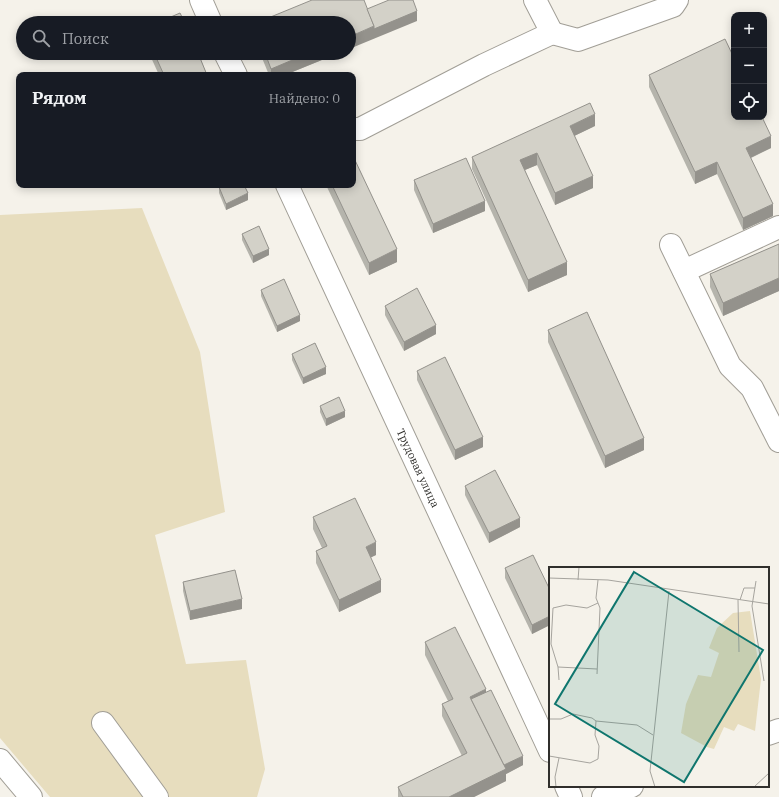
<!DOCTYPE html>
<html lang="ru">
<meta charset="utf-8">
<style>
:root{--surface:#171b24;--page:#242831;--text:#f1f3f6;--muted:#9ea1a6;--line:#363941}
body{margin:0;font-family:"IBM Plex Serif",serif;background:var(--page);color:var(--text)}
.controls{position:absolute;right:12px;top:12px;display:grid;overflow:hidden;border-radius:8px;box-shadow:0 2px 10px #0003}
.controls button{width:36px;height:36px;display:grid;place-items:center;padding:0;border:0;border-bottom:1px solid var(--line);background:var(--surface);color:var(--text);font:20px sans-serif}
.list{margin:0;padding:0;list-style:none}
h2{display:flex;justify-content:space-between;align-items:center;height:52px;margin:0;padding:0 16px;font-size:17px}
h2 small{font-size:13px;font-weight:400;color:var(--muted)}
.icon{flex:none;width:22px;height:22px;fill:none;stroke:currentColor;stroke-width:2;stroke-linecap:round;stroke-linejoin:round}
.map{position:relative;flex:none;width:779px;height:797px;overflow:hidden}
.search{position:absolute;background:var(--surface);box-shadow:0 2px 10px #0003;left:16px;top:16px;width:340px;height:44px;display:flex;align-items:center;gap:10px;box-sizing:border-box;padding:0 14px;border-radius:22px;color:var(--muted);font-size:15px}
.panel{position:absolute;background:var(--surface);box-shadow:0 2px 10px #0003;left:16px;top:72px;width:340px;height:116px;border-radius:8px}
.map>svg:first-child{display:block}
.green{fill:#e7ddbe}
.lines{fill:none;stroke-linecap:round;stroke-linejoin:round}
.minor-casing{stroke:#a19e96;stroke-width:24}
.minor{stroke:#fff;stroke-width:22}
.wall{fill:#b5b4ac}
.shaded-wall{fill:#94928c}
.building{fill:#d3d1c8;stroke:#94928c}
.labels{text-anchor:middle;stroke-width:4;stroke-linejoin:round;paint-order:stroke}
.street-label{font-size:11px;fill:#302f2c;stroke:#fff}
.inset-road{fill:none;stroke:#a6a49e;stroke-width:1}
.view{fill:#0f766e;fill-opacity:0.15;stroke:#0f766e;stroke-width:2}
.inset-edge{fill:none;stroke:#302f2c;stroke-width:2}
</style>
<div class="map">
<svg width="779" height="797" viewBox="0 0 779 797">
<rect width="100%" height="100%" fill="#f5f2ea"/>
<!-- green -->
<path class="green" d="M 142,208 L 200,352 L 225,512 L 155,535 L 186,664 L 246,660 L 265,769 L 257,797 L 50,797 L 0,738 L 0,215 Z"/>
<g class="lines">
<defs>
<g id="minor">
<path d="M 201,0 L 211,23"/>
<path d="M 552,33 L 578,40 L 673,6 L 677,0"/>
<path d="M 225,53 L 236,75"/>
<path d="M 353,129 L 360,129 L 484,65 L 552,33 L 535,0"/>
<path d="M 287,185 L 550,751"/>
<path d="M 671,245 L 730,366 L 752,388 L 779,441"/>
<path d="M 684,271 L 779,227"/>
<path d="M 103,723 L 157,797"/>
<path d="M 768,734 L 779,730"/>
<path d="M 0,760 L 31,797"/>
<path d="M 566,786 L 571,797"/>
<path d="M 603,797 L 632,786"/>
</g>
</defs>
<!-- minor casing -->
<use href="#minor" class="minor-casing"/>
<!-- minor -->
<use href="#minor" class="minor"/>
</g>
<!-- wall -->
<g class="wall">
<path d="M 149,53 L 198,53 L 207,75 L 159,75 Z"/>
<path d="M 260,53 L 339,53 L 285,75 L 269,75 Z"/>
<path d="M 649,75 L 771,148 L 751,158 L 773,216 L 743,230 L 717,174 L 695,184 L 649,87 Z"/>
<path d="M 595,126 L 574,136 L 593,188 L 555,205 L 537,165 L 525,170 L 567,275 L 528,292 L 472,169 L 472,157 Z"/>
<path d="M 414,180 L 485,211 L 433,233 L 414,190 Z"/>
<path d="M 326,185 L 353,185 L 397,262 L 369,275 Z"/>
<path d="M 219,187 L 248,200 L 226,210 L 219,193 Z"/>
<path d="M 242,234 L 269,255 L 253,263 L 242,240 Z"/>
<path d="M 779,244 L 779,291 L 723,316 L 710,287 L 710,274 Z"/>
<path d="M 261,290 L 300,321 L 277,332 L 261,296 Z"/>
<path d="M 385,306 L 436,334 L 404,351 L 385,315 Z"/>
<path d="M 548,330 L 644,450 L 605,468 L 548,342 Z"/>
<path d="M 292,354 L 326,374 L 303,384 L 292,360 Z"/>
<path d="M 417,371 L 483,447 L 455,460 L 417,380 Z"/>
<path d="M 320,406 L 345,417 L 326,426 L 320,412 Z"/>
<path d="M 465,486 L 520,527 L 489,543 L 465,495 Z"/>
<path d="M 313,517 L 376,555 L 370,557 L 381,592 L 339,612 L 316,563 L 316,551 L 322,548 L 313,529 Z"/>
<path d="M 505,568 L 550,590 L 550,625 L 532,634 L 505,578 Z"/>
<path d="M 183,582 L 242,609 L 190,620 L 183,591 Z"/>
<path d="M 425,642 L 486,692 L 523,765 L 506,774 L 506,781 L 474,797 L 398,797 L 398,787 L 462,756 L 442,716 L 442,704 L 448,701 L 425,655 Z"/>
</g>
<!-- shaded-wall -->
<g class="shaded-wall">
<path d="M 417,11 L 417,21 L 349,49 L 349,37 L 374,26 Z"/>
<path d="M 309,53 L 339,53 L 285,75 L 271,75 L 271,69 Z"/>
<path d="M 595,114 L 595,126 L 570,138 L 570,126 Z"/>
<path d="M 771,136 L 771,148 L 746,160 L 746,148 Z"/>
<path d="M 537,153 L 537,165 L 520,172 L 520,160 Z"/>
<path d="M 717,162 L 717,174 L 695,184 L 695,172 Z"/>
<path d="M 593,176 L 593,188 L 555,205 L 555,193 Z"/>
<path d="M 248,193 L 248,200 L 226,210 L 226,204 Z"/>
<path d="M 485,201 L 485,211 L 433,233 L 433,224 Z"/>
<path d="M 773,204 L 773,216 L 743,230 L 743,218 Z"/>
<path d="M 269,249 L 269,255 L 253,263 L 253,256 Z"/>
<path d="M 397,249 L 397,262 L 369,275 L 369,263 Z"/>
<path d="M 567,262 L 567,275 L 528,292 L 528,280 Z"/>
<path d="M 779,278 L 779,291 L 723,316 L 723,303 Z"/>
<path d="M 300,315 L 300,321 L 277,332 L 277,326 Z"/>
<path d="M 436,325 L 436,334 L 404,351 L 404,342 Z"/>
<path d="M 326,367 L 326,374 L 303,384 L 303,378 Z"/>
<path d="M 345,411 L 345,417 L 326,426 L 326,419 Z"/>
<path d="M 483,437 L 483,447 L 455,460 L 455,450 Z"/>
<path d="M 644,438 L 644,450 L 605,468 L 605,456 Z"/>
<path d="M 520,518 L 520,527 L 489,543 L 489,533 Z"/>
<path d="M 376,542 L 376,555 L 366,560 L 366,547 Z"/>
<path d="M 381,580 L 381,592 L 339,612 L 339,600 Z"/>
<path d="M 242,599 L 242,609 L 190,620 L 190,611 Z"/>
<path d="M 550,616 L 550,625 L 532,634 L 532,625 Z"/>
<path d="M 486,689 L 486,702 L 470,700 L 470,697 Z"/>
<path d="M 523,756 L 523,765 L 506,774 L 506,781 L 474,797 L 449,797 L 502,766 Z"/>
</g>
<!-- building -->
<g class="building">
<path d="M 312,0 L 364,0 L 374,26 L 349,37 L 349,23 L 256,23 Z"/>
<path d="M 389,0 L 413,0 L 417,11 L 374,29 L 374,26 L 367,9 Z"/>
<path d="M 180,13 L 185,23 L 157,23 Z"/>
<path d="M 725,39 L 734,58 L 734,117 L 762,117 L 771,136 L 746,148 L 773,204 L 743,218 L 717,162 L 695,172 L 649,75 Z"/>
<path d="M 154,53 L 198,53 L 207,75 L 164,75 Z"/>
<path d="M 265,53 L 309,53 L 271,69 Z"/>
<path d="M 590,103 L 595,114 L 570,126 L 593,176 L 555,193 L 537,153 L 520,160 L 567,262 L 528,280 L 472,157 Z"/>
<path d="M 353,156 L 397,249 L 369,263 L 332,185 L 353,185 Z"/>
<path d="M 466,158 L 485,201 L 433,224 L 414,180 Z"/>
<path d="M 223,185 L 244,185 L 248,193 L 226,204 L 219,187 Z"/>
<path d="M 259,226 L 269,249 L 253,256 L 242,234 Z"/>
<path d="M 779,244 L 779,278 L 723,303 L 710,274 Z"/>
<path d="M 284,279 L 300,315 L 277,326 L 261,290 Z"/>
<path d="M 417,288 L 436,325 L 404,342 L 385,306 Z"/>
<path d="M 587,312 L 644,438 L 605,456 L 548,330 Z"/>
<path d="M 315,343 L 326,367 L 303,378 L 292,354 Z"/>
<path d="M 445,357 L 483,437 L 455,450 L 417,371 Z"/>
<path d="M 339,397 L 345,411 L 326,419 L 320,406 Z"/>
<path d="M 495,470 L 520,518 L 489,533 L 465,486 Z"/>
<path d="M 355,498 L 376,542 L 366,547 L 381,580 L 339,600 L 316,551 L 327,546 L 313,517 Z"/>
<path d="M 533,555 L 550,590 L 550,616 L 532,625 L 505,568 Z"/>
<path d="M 235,570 L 242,599 L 190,611 L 183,582 Z"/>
<path d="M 455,627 L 486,689 L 470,697 L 506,769 L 449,797 L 403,797 L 398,787 L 467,753 L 442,704 L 453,699 L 425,642 Z"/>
<path d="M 491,690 L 523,756 L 504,765 L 471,699 Z"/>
</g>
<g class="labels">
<!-- street labels -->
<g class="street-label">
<text transform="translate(418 468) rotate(65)" y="4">Трудовая улица</text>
</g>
</g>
<!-- overview -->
<g transform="translate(549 567)">
<rect width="220" height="220" fill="#f5f2ea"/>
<path d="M 201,44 L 212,112 L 206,164 L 189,157 L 185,164 L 175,160 L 165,182 L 158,180 L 132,166 L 137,137 L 149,108 L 162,110 L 170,86 L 160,81 L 168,61 L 184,46 Z" fill="#e7ddbe"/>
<path class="inset-road" d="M 0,11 L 59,13 L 220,37M 29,13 L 30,0M 207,14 L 203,39 L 215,114M 189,33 L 190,85M 191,33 L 195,21 L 206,21M 9,100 L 48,102M 48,107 L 51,41 L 47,31 L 49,13M 10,113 L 9,100 L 2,77 L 4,41 L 17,38 L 38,41 L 49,36M 0,152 L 12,152 L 24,147 L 43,151 L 47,154M 0,189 L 41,196 L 49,192 L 50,179 L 46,168 L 47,154 L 88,158 L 104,168M 7,220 L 6,210 L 10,191M 106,220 L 101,204 L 120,24M 205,220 L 220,206"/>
<path class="view" d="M 85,5 L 214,83 L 135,215 L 6,137 Z"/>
<rect width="220" height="220" class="inset-edge"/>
</g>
</svg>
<div class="controls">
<button>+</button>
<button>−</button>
<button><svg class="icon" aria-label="locate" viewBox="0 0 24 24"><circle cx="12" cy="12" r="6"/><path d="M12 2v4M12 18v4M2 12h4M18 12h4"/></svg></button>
</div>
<div class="search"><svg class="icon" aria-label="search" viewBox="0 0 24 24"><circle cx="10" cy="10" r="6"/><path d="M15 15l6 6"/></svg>Поиск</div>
<section class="panel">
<h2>Рядом<small>Найдено: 0</small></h2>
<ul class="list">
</ul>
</section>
</div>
